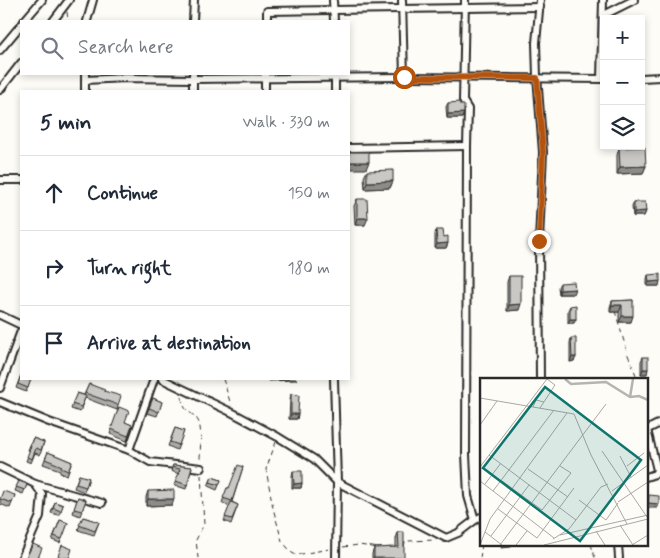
<!DOCTYPE html>
<meta charset="utf-8">
<style>
:root{--surface:#fff;--page:#f2f2f3;--text:#1f2937;--muted:#747a83;--line:#e0e1e3}
body{margin:0;font-family:Mynerve,sans-serif;background:var(--page);color:var(--text)}
.controls{position:absolute;right:15px;top:15px;display:grid;overflow:hidden;border-radius:0px;box-shadow:0 2px 8px #0003}
.controls button{width:45px;height:45px;display:grid;place-items:center;padding:0;border:0;border-bottom:1px solid var(--line);background:var(--surface);color:var(--text);font:25px sans-serif}
.stop{position:absolute;width:15px;height:15px;margin:-11px;border:4px solid #b45309;border-radius:50%;background:#fff}
.stop.end{background:#b45309;border-color:#fff;box-shadow:0 1px 5px #0008}
.list{margin:0;padding:0;list-style:none}
h2{display:flex;justify-content:space-between;align-items:center;height:65px;margin:0;padding:0 20px;font-size:21px}
h2 small{font-size:16px;font-weight:400;color:var(--muted)}
.list li{display:grid;grid-template-columns:32px 1fr auto;gap:15px;align-items:center;box-sizing:border-box;height:75px;padding:0 20px;border-top:1px solid var(--line)}
.list b{display:block;font-size:19px;white-space:nowrap}
.list em{font-size:16px;font-style:normal;color:var(--muted)}
.icon{flex:none;width:28px;height:28px;fill:none;stroke:currentColor;stroke-width:2;stroke-linecap:round;stroke-linejoin:round}
.map{position:relative;flex:none;width:660px;height:558px;overflow:hidden}
.search{position:absolute;background:var(--surface);box-shadow:0 2px 8px #0003;left:20px;top:20px;width:330px;height:55px;display:flex;align-items:center;gap:12px;box-sizing:border-box;padding:0 18px;border-radius:0px;color:var(--muted);font-size:19px}
.panel{position:absolute;background:var(--surface);box-shadow:0 2px 8px #0003;left:20px;top:90px;width:330px;height:290px;border-radius:0px}
.map>svg:first-child{display:block}
.lines{fill:none;stroke-linecap:round;stroke-linejoin:round}
.street-casing{stroke:#2b2b2b;stroke-width:10}
.path{stroke:#2b2b2b;stroke-width:1;stroke-dasharray:5 4;stroke-linecap:butt}
.street{stroke:#fdfcf7;stroke-width:6}
.wall{fill:#adaca9;stroke:#2b2b2b}
.shaded-wall{fill:#8d8c89;stroke:#2b2b2b}
.building{fill:#c9c8c4;stroke:#2b2b2b}
.route{stroke:#b45309;stroke-width:6}
.inset-river{fill:none;stroke:#b5b4b1;stroke-width:2.5}
.inset-road{fill:none;stroke:#a9a8a5;stroke-width:1}
.view{fill:#0f766e;fill-opacity:0.15;stroke:#0f766e;stroke-width:2.5}
.inset-edge{fill:none;stroke:#2b2b2b;stroke-width:2.5}
</style>
<div class="map">
<svg width="660" height="558" viewBox="0 0 660 558">
<rect width="100%" height="100%" fill="#fdfcf7"/>
<filter id="ink" filterUnits="userSpaceOnUse"><feTurbulence type="fractalNoise" baseFrequency=".02" numOctaves="2"/><feDisplacementMap in="SourceGraphic" scale="10" xChannelSelector="R" yChannelSelector="G"/><feConvolveMatrix kernelMatrix="1 2 1 2 8 2 1 2 1" color-interpolation-filters="sRGB"/></filter>
<g filter="url(#ink)">
<g class="lines">
<defs>
<g id="street">
<path d="M 333,0 L 334,21"/>
<path d="M 402,0 L 404,77"/>
<path d="M 465,0 L 463,101 L 468,109 L 467,146 L 466,454 L 468,496 L 475,520"/>
<path d="M 540,0 L 536,43 L 537,76 L 543,152 L 539,241 L 540,379"/>
<path d="M 604,15 L 634,0"/>
<path d="M 24,21 L 42,0"/>
<path d="M 53,21 L 69,0"/>
<path d="M 87,21 L 93,0"/>
<path d="M 193,21 L 194,0"/>
<path d="M 267,21 L 267,11 L 540,7"/>
<path d="M 0,50 L 21,25"/>
<path d="M 193,74 L 193,91"/>
<path d="M 335,75 L 335,91"/>
<path d="M 641,78 L 660,77"/>
<path d="M 601,79 L 603,0"/>
<path d="M 85,80 L 126,78 L 193,79 L 404,77 L 604,79"/>
<path d="M 0,90 L 21,63"/>
<path d="M 85,91 L 85,74"/>
<path d="M 265,91 L 265,74"/>
<path d="M 349,148 L 467,146"/>
<path d="M 0,180 L 21,180"/>
<path d="M 0,315 L 21,325"/>
<path d="M 162,379 L 233,413 L 278,437 L 314,459 L 337,482 L 446,538 L 458,533 L 475,520 L 481,517"/>
<path d="M 334,379 L 337,482 L 336,558"/>
<path d="M 0,388 L 21,331"/>
<path d="M 0,402 L 49,422 L 129,450 L 150,462 L 201,468"/>
<path d="M 646,430 L 660,423"/>
<path d="M 129,450 L 154,379"/>
<path d="M 0,467 L 35,484 L 102,503"/>
<path d="M 646,477 L 655,474 L 657,470 L 647,430"/>
<path d="M 618,544 L 619,558"/>
<path d="M 22,558 L 40,516 L 42,494 L 35,484"/>
</g>
</defs>
<!-- street casing -->
<use href="#street" class="street-casing"/>
<!-- path -->
<g class="path">
<path d="M 67,12 L 68,21"/>
<path d="M 615,311 L 628,355 L 636,375 L 636,379"/>
<path d="M 223,379 L 231,405"/>
<path d="M 182,397 C 183,415 195,411 199,423 C 202,431 200,451 200,461"/>
<path d="M 276,442 L 266,469 L 273,508 L 282,541 L 292,553 L 296,555 L 329,549"/>
<path d="M 479,524 L 481,536"/>
<path d="M 591,544 L 595,558"/>
<path d="M 343,547 L 359,545 L 379,548"/>
<path d="M 404,547 L 405,542 L 407,541 L 436,540"/>
<path d="M 198,558 L 196,540 L 204,524 L 201,475"/>
<path d="M 480,558 L 482,544"/>
</g>
<!-- street -->
<use href="#street" class="street"/>
</g>
<!-- wall -->
<g class="wall">
<path d="M 448,103 L 460,105 L 464,113 L 462,118 L 447,118 L 446,107 Z"/>
<path d="M 619,148 L 646,166 L 643,173 L 617,174 L 617,155 Z"/>
<path d="M 367,171 L 393,181 L 390,188 L 365,189 L 364,177 Z"/>
<path d="M 357,199 L 365,225 L 355,225 L 354,206 Z"/>
<path d="M 634,202 L 646,211 L 644,216 L 633,216 L 632,207 Z"/>
<path d="M 436,230 L 448,243 L 446,248 L 435,248 L 435,234 Z"/>
<path d="M 648,275 L 659,286 L 647,286 L 647,279 Z"/>
<path d="M 509,276 L 519,310 L 507,311 L 507,282 Z"/>
<path d="M 560,283 L 573,294 L 559,294 L 558,287 Z"/>
<path d="M 633,300 L 631,322 L 619,322 L 619,312 L 610,312 L 610,307 L 612,301 Z"/>
<path d="M 570,306 L 576,319 L 574,323 L 568,323 L 568,310 Z"/>
<path d="M 571,338 L 576,357 L 574,361 L 570,362 L 570,343 Z"/>
<path d="M 643,357 L 647,374 L 641,374 L 641,361 Z"/>
<path d="M 21,375 L 31,379 L 26,392 L 16,388 Z"/>
<path d="M 89,384 L 104,391 L 118,405 L 117,410 L 85,398 L 80,412 L 71,409 L 77,393 L 84,395 Z"/>
<path d="M 291,394 L 298,414 L 297,419 L 289,419 L 290,399 Z"/>
<path d="M 153,398 L 162,402 L 157,416 L 147,413 Z"/>
<path d="M 119,407 L 125,422 L 132,425 L 127,441 L 110,434 Z"/>
<path d="M 175,428 L 184,431 L 177,450 L 168,446 Z"/>
<path d="M 33,438 L 44,442 L 40,455 L 35,453 L 31,463 L 26,461 L 30,451 L 28,450 Z"/>
<path d="M 48,452 L 72,462 L 67,475 L 60,473 L 60,470 L 43,464 Z"/>
<path d="M 173,465 L 192,467 L 186,489 L 174,485 L 179,474 L 171,471 Z"/>
<path d="M 243,467 L 232,502 L 238,505 L 231,524 L 224,521 L 230,506 L 222,503 L 227,488 L 229,488 Z"/>
<path d="M 293,471 L 302,483 L 301,488 L 292,488 L 292,476 Z"/>
<path d="M 79,475 L 89,478 L 84,492 L 74,488 Z"/>
<path d="M 212,477 L 221,480 L 217,490 L 208,486 Z"/>
<path d="M 19,481 L 27,484 L 23,494 L 15,491 Z"/>
<path d="M 148,491 L 174,499 L 172,505 L 146,506 L 146,497 Z"/>
<path d="M 15,495 L 10,508 L 0,504 L 0,499 Z"/>
<path d="M 78,497 L 86,500 L 80,516 L 73,513 Z"/>
<path d="M 55,502 L 63,505 L 59,515 L 51,513 Z"/>
<path d="M 83,517 L 99,522 L 94,535 L 78,530 Z"/>
<path d="M 60,520 L 68,523 L 60,543 L 52,540 Z"/>
<path d="M 398,532 L 404,558 L 372,558 L 372,554 L 374,548 L 396,547 L 396,539 Z"/>
</g>
<!-- shaded-wall -->
<g class="shaded-wall">
<path d="M 464,113 L 462,118 L 447,118 L 448,114 Z"/>
<path d="M 349,162 L 369,162 L 366,169 L 349,169 Z"/>
<path d="M 646,166 L 643,173 L 617,174 L 620,167 Z"/>
<path d="M 393,181 L 390,188 L 365,189 L 367,182 Z"/>
<path d="M 646,211 L 644,216 L 633,216 L 634,212 Z"/>
<path d="M 357,218 L 368,218 L 365,225 L 355,225 Z"/>
<path d="M 448,243 L 446,248 L 435,248 L 437,244 Z"/>
<path d="M 660,281 L 659,286 L 647,286 L 649,282 Z"/>
<path d="M 575,289 L 573,294 L 559,294 L 560,290 Z"/>
<path d="M 521,304 L 519,310 L 507,311 L 509,305 Z"/>
<path d="M 612,305 L 622,305 L 619,312 L 610,312 Z"/>
<path d="M 622,316 L 633,316 L 631,322 L 619,322 Z"/>
<path d="M 570,319 L 576,319 L 574,323 L 568,323 Z"/>
<path d="M 572,357 L 576,357 L 574,361 L 570,362 Z"/>
<path d="M 643,369 L 648,369 L 647,374 L 641,374 Z"/>
<path d="M 269,379 L 297,379 L 296,380 L 268,381 Z"/>
<path d="M 291,414 L 298,414 L 297,419 L 289,419 Z"/>
<path d="M 302,483 L 301,488 L 292,488 L 294,484 Z"/>
<path d="M 148,499 L 174,499 L 172,505 L 146,506 Z"/>
<path d="M 648,503 L 659,504 L 657,508 L 646,508 Z"/>
<path d="M 502,544 L 512,544 L 511,547 L 501,548 Z"/>
</g>
<!-- building -->
<g class="building">
<path d="M 460,102 L 460,105 L 464,105 L 464,113 L 448,114 L 448,103 Z"/>
<path d="M 645,147 L 646,166 L 620,167 L 619,148 Z"/>
<rect x="349" y="152" width="20" height="10"/>
<path d="M 393,170 L 393,181 L 367,182 L 367,171 Z"/>
<path d="M 357,199 L 367,199 L 368,218 L 357,218 Z"/>
<path d="M 634,202 L 645,202 L 646,211 L 634,212 Z"/>
<path d="M 436,230 L 443,230 L 444,237 L 448,236 L 448,243 L 437,244 Z"/>
<path d="M 660,274 L 660,281 L 649,282 L 648,275 Z"/>
<path d="M 509,276 L 521,276 L 521,304 L 509,305 Z"/>
<path d="M 574,282 L 575,289 L 560,290 L 560,283 Z"/>
<path d="M 633,300 L 633,316 L 622,316 L 622,305 L 612,305 L 612,301 Z"/>
<path d="M 576,305 L 576,319 L 570,319 L 570,306 Z"/>
<path d="M 571,338 L 576,338 L 576,357 L 572,357 Z"/>
<rect x="643" y="357" width="5" height="12"/>
<path d="M 21,375 L 21,379 L 31,379 L 28,388 L 18,384 Z"/>
<path d="M 89,384 L 105,390 L 104,391 L 121,396 L 118,405 L 85,393 Z"/>
<path d="M 77,393 L 86,396 L 81,407 L 72,404 Z"/>
<path d="M 291,394 L 299,395 L 298,414 L 291,414 Z"/>
<path d="M 153,398 L 162,402 L 159,412 L 149,408 Z"/>
<path d="M 119,407 L 129,411 L 125,422 L 132,425 L 128,436 L 111,429 Z"/>
<path d="M 175,428 L 184,431 L 179,445 L 170,442 Z"/>
<path d="M 33,438 L 44,442 L 41,450 L 36,448 L 32,459 L 27,457 L 31,446 L 30,446 Z"/>
<path d="M 48,452 L 72,462 L 68,471 L 61,468 L 62,466 L 45,459 Z"/>
<path d="M 173,465 L 192,467 L 187,485 L 176,481 L 180,469 L 172,467 Z"/>
<path d="M 238,465 L 243,467 L 232,501 L 223,498 L 227,488 L 229,488 Z"/>
<path d="M 293,471 L 302,471 L 302,483 L 294,484 Z"/>
<path d="M 79,475 L 89,478 L 86,487 L 76,484 Z"/>
<path d="M 212,477 L 221,480 L 219,485 L 210,482 Z"/>
<path d="M 19,481 L 27,484 L 25,490 L 16,487 Z"/>
<path d="M 174,490 L 174,499 L 148,499 L 148,491 Z"/>
<path d="M 3,491 L 15,495 L 12,503 L 0,499 Z"/>
<path d="M 649,495 L 659,496 L 659,504 L 648,503 Z"/>
<path d="M 78,497 L 86,500 L 82,511 L 74,509 Z"/>
<path d="M 55,502 L 63,505 L 61,511 L 53,508 Z"/>
<path d="M 231,502 L 238,505 L 232,519 L 225,517 Z"/>
<path d="M 83,517 L 99,522 L 95,531 L 79,525 Z"/>
<path d="M 60,520 L 68,523 L 62,539 L 54,536 Z"/>
<path d="M 398,532 L 404,532 L 404,558 L 374,558 L 374,548 L 399,547 Z"/>
<path d="M 33,544 L 42,548 L 38,558 L 26,558 Z"/>
<path d="M 62,545 L 72,549 L 69,558 L 64,558 L 58,556 Z"/>
</g>
</g>
<g class="lines" filter="url(#ink)">
<!-- route -->
<path class="route" d="M 404,77 L 537,78 L 543,152 L 539,241"/>
</g>
<!-- overview -->
<g transform="translate(480 378)">
<rect width="168" height="168" fill="#fdfcf7"/>
<path class="inset-river" d="M 85,1 L 91,6 L 126,4 L 150,19 L 159,18 L 168,22M 150,19 L 153,1"/>
<path class="inset-road" d="M 0,20 L 94,36 L 111,77 L 147,146M 53,29 L 56,22 L 64,24M 0,47 L 17,23M 122,73 L 167,139M 9,77 L 96,142M 140,78 L 151,99M 147,88 L 164,75M 0,89 L 67,1 L 75,7 L 60,30M 48,91 L 88,119M 0,103 L 74,160M 22,103 L 62,132 L 91,95 L 80,88M 5,106 L 21,85M 13,113 L 74,32M 132,113 L 168,87M 99,122 L 126,142 L 138,125M 138,124 L 168,104M 18,131 L 57,160 L 94,110M 140,147 L 153,167M 116,153 L 125,167M 5,154 L 22,167M 80,157 L 168,137M 11,158 L 49,107M 73,161 L 89,151 L 121,109 L 128,106M 0,167 L 10,141 L 87,35M 20,167 L 126,26M 36,167 L 47,153M 64,167 L 168,141M 152,167 L 168,157"/>
<path class="view" d="M 65,9 L 161,82 L 100,163 L 3,90 Z"/>
<rect width="168" height="168" class="inset-edge"/>
</g>
</svg>
<div class="controls">
<button>+</button>
<button>−</button>
<button><svg class="icon" aria-label="layers" viewBox="0 0 24 24"><path d="M12 4l9 5-9 5-9-5zM3 14l9 5 9-5"/></svg></button>
</div>
<div class="stop" style="left:404px;top:77px"></div>
<div class="stop end" style="left:539px;top:241px"></div>
<div class="search"><svg class="icon" aria-label="search" viewBox="0 0 24 24"><circle cx="10" cy="10" r="6"/><path d="M15 15l6 6"/></svg>Search here</div>
<section class="panel">
<h2>5 min<small>Walk · 330 m</small></h2>
<ul class="list">
<li><svg class="icon" aria-label="ahead" viewBox="0 0 24 24"><path d="M12 20V5M6 11l6-6 6 6"/></svg><div><b>Continue</b></div><em>150 m</em></li>
<li><svg class="icon" aria-label="right" viewBox="0 0 24 24"><path d="M7 20v-9h11M14 6l5 5-5 5"/></svg><div><b>Turn right</b></div><em>180 m</em></li>
<li><svg class="icon" aria-label="arrive" viewBox="0 0 24 24"><path d="M6 21V4h12l-3 4 3 4H6"/></svg><div><b>Arrive at destination</b></div></li>
</ul>
</section>
</div>
